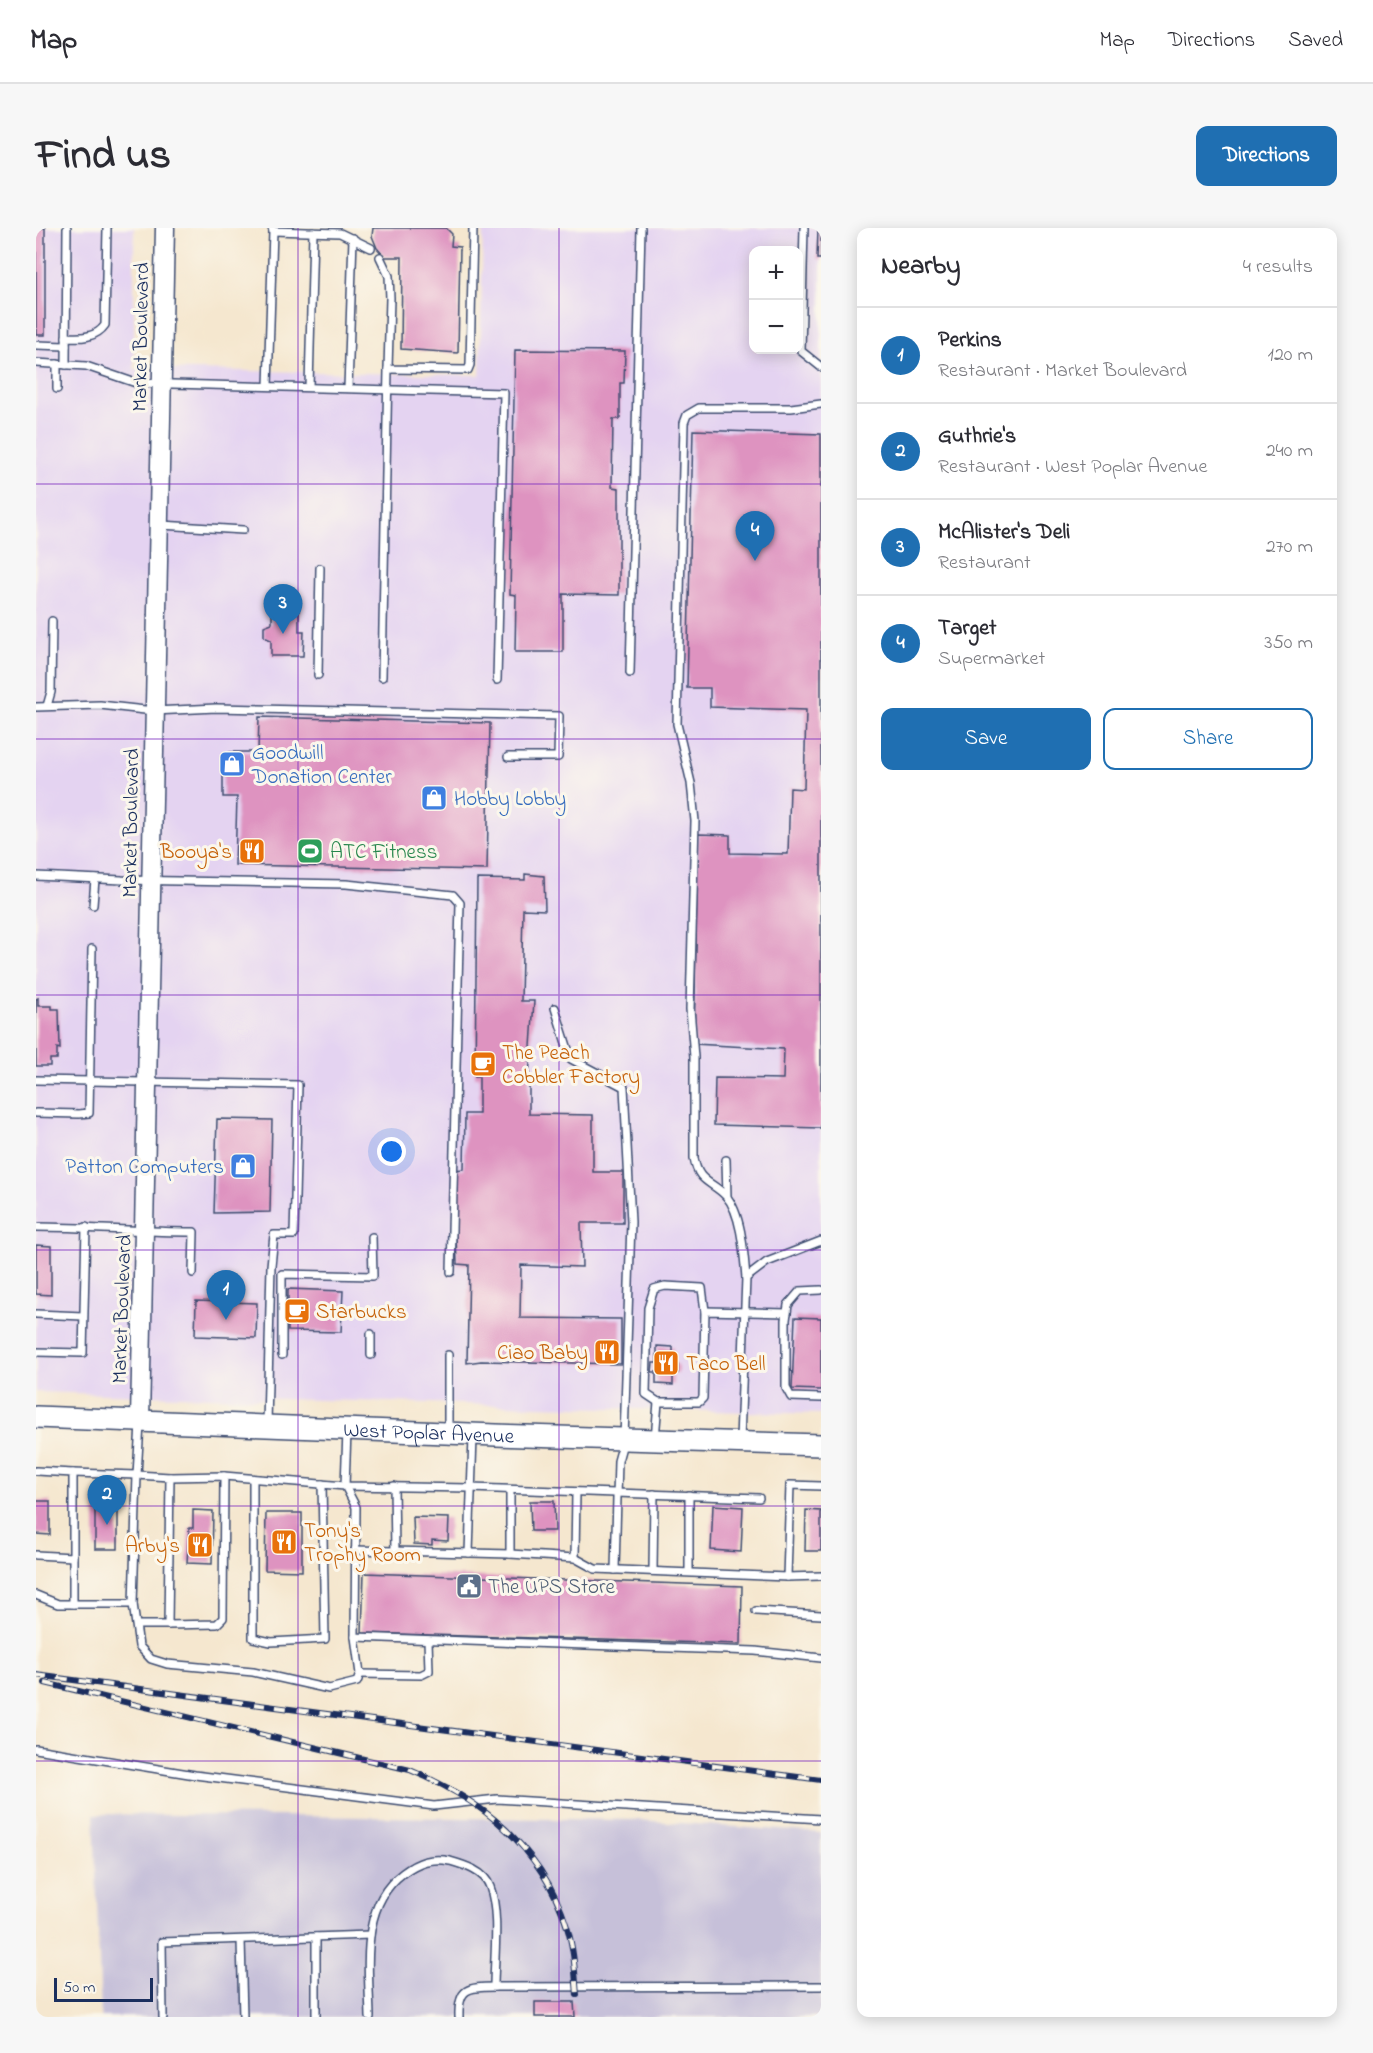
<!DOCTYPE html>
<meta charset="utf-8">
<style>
:root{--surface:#fff;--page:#f7f7f7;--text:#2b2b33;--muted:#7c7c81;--line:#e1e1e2;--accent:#1f6fb2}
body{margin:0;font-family:"Indie Flower",sans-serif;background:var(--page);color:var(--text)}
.controls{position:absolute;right:18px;top:18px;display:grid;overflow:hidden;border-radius:12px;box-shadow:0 3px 15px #0003}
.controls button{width:54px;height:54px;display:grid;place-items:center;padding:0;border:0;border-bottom:2px solid var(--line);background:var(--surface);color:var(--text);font:30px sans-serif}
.scale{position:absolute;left:18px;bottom:15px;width:99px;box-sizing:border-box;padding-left:6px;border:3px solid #1b2f5e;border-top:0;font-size:16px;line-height:21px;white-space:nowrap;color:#1b2f5e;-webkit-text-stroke:4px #fbf7ec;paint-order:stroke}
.you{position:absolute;left:356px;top:924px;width:21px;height:21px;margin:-15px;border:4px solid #fff;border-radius:50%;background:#1a73e8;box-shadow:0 0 0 9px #1a73e833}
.badge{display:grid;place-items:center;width:39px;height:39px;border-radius:50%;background:var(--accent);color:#fff;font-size:20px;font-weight:700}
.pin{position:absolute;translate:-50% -50px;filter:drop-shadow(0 2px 3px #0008)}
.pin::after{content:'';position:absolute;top:32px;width:21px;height:18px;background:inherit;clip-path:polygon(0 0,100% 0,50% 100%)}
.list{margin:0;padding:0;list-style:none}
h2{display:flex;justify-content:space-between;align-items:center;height:78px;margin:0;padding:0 24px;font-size:26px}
h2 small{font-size:20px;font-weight:400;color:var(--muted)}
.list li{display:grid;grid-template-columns:39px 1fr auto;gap:18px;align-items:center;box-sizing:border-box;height:96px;padding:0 24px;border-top:2px solid var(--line)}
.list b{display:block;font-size:22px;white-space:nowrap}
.list p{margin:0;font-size:20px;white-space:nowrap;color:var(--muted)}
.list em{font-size:20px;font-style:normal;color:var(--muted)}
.actions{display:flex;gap:12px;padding:18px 24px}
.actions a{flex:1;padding:14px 0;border:2px solid var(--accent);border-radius:12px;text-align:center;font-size:21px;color:var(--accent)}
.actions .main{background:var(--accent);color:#fff}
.map{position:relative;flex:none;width:785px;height:1789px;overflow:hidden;border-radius:12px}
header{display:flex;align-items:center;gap:36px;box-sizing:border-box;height:84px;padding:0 30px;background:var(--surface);border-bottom:2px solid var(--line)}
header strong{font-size:28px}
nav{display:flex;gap:33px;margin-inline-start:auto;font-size:21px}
.intro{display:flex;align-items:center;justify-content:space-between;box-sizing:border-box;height:144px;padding:0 36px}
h1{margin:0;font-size:42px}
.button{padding:15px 27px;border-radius:12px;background:var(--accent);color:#fff;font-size:21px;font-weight:700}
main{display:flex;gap:36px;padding:0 36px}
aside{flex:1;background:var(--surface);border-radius:12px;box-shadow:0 3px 15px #0003}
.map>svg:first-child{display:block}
.built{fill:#e4d3f1;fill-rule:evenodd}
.industrial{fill:#c6c0d9}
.building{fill:#de93c0}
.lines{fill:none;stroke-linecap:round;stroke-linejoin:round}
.lane-casing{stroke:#3c4b6f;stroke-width:10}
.secondary-casing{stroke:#3c4b6f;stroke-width:21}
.primary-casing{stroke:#3c4b6f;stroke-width:24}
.lane{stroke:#fff;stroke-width:7}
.secondary{stroke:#fff;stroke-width:18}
.primary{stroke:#fff;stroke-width:21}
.rail-casing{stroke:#1b2f5e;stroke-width:6}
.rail{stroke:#fbf7ec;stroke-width:4;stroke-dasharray:11;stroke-linecap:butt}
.grid{fill:none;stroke:#7b2cbf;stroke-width:1.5;stroke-opacity:0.55}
.labels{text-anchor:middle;stroke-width:6;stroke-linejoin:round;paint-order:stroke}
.street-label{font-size:21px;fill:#1b2f5e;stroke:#fbf7ec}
.shop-label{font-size:21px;fill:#366cbe;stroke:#fbf7ec;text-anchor:start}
.food-label{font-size:21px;fill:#c56008;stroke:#fbf7ec;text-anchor:start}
.leisure-label{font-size:21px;fill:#27864d;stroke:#fbf7ec;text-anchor:start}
.service-label{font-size:21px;fill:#4e5e75;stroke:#fbf7ec;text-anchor:start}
</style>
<header>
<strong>Map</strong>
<nav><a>Map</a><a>Directions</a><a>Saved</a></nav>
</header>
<div class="intro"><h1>Find us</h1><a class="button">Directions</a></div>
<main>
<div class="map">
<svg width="785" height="1789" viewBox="0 0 785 1789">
<rect width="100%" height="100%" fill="#fbf7ec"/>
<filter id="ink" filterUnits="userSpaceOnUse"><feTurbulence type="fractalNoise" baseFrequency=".0167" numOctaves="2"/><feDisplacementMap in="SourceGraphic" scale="12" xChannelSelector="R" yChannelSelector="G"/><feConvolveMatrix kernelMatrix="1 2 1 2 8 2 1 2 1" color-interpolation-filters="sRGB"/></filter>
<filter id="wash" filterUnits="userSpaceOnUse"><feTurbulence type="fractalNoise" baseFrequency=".008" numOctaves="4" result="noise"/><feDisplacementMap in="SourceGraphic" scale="24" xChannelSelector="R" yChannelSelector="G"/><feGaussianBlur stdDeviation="1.35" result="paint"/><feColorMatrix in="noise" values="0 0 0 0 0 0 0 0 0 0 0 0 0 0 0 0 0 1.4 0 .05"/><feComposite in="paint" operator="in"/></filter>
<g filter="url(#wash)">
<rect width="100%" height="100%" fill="#f5e7cf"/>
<!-- built -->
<path class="built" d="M 0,0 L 98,0 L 98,141 L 444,147 L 447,0 L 785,0 L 785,1186 L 0,1164 ZM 718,22 L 762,22 L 762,122 L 718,122 Z"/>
<!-- industrial -->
<path class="industrial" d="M 58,1586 L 603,1592 L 785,1605 L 785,1789 L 65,1789 Z"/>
<g id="blocks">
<!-- building -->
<g class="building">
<rect x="0" y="0" width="9" height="107"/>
<path d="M 337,0 L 410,0 L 416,6 L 415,18 L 424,19 L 422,125 L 365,121 L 366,29 L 349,29 L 341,20 L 336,8 Z"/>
<path d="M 782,0 L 785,0 L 785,31 L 781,31 Z"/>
<path d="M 479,122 L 589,123 L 588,155 L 584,155 L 584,191 L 577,191 L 576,259 L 583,260 L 583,367 L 527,366 L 527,424 L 479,424 L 480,367 L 474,366 Z"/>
<path d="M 657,202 L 785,206 L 785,900 L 678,897 L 679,850 L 747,851 L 748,821 L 658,816 L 662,606 L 694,607 L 694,625 L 752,626 L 754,560 L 768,561 L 770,482 L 674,479 L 674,460 L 651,460 Z"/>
<path d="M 236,380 L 263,380 L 263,403 L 268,403 L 267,428 L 235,428 L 235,412 L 228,409 L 228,398 L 236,395 Z"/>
<path d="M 223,489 L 454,495 L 451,642 L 199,637 L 201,569 L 187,569 L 187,529 L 194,524 L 222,524 Z"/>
<path d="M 489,646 L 508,648 L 509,682 L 487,681 L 485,773 L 498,773 L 493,849 L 493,886 L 557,887 L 557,944 L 587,944 L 587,995 L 545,995 L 546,1039 L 485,1037 L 484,1090 L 585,1091 L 585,1136 L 445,1133 L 431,1135 L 433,1037 L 421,1036 L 418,942 L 428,941 L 429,886 L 443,886 L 443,849 L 439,849 L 441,651 L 489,652 Z"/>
<path d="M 2,770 L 2,778 L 16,778 L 16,781 L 23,781 L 24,821 L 21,820 L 21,831 L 14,831 L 14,838 L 0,838 L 0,771 Z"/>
<path d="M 181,891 L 236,892 L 234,984 L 178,985 Z"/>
<path d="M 0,1017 L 15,1018 L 15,1067 L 0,1066 Z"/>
<path d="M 252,1061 L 307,1063 L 305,1104 L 252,1103 Z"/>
<path d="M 160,1073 L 221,1075 L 220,1110 L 159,1108 Z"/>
<path d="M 759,1089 L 785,1090 L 785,1162 L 756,1161 Z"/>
<path d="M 621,1118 L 637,1119 L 637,1136 L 642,1136 L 642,1145 L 637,1145 L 637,1157 L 620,1156 L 620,1144 L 616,1144 L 617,1135 L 621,1135 Z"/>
<path d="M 82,1272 L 82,1321 L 59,1321 L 59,1273 Z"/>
<path d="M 0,1273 L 14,1273 L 14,1307 L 0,1306 Z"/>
<path d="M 494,1273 L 518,1273 L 519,1303 L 495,1303 Z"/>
<path d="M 677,1277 L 707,1279 L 705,1324 L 675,1322 Z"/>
<path d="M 157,1282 L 177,1283 L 176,1336 L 151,1335 L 153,1300 L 157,1300 Z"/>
<path d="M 770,1282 L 785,1283 L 785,1323 L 769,1323 Z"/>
<path d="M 230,1285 L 266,1285 L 266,1343 L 229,1342 Z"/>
<path d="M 377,1289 L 413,1290 L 412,1313 L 396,1312 L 396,1317 L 378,1316 Z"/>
<path d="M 328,1345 L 706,1358 L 705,1416 L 326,1405 Z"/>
<path d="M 499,1774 L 538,1774 L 539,1789 L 499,1789 Z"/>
</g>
</g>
</g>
<g filter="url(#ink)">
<use href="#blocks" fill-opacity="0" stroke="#3c4b6f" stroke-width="1.5"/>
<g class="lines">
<defs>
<g id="lane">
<path d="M 236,0 L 237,3 L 304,5 L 335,20"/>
<path d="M 768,0 L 765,123 L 785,139"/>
<path d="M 344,29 L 353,48 L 354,70 L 352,141 L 432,142 L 434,137 L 437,0"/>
<path d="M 30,109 C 45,110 60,110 69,97 L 71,0"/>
<path d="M 0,117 L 30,118"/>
<path d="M 0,135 L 50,138 L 100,155 L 468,165 L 461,452"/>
<path d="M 21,136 L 21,161"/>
<path d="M 30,137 L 31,0"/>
<path d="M 232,158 L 237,3"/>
<path d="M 273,159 L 277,4"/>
<path d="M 312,160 L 317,10"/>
<path d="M 125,297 L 207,302"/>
<path d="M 594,445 L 605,0"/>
<path d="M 282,447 L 284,340"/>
<path d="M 346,449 L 352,141"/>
<path d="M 11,478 L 15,464 L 16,393"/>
<path d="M 0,479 L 64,477 L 118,483 L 180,480 L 523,488 L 522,529 L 472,529"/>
<path d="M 0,648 L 86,652 L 310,656 L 417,667 L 424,675 L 415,1044"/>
<path d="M 57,677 L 59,651"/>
<path d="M 519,780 L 535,831 L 588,859 L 595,994 L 588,1211 L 582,1233 L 579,1342"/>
<path d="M 0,852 L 262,857 L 258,1007 L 238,1007 L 235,1038 L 231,1195"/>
<path d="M 0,885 L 43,886 L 53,885 L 56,721"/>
<path d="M 690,932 L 691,969"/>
<path d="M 0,999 C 53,999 105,1004 158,1004 L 157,1045"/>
<path d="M 710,1050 C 708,1027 706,986 690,968 C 676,953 662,955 658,930 L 658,829 L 654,781 L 659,593 L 655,555 L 641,496 L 648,195 L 651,187 L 663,180 L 755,180 L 785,176"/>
<path d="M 785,1062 L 764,1063 L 752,1077 L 750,1092 L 750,1160 L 755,1169 L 785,1170"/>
<path d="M 0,1086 L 47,1088"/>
<path d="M 335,1106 L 335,1127"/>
<path d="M 0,1124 L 47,1125 L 50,999"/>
<path d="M 246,1127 L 246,1046 L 337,1048 L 336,1009"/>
<path d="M 412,1127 L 412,1203"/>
<path d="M 622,1174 L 610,1166 L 612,1080 L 618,1061 L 629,1058 L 666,1060 L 669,1083"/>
<path d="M 311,1203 L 309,1258 L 434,1260 L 723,1270"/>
<path d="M 619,1211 L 622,1174 L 663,1174 L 667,1170 L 669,1083 L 751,1085"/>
<path d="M 704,1212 L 710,1050 L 731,1034 L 785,1013"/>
<path d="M 0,1243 L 37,1245 L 37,1329 L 0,1327"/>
<path d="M 37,1245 L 101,1247 L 104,1196"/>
<path d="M 134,1249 L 188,1248 L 309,1258 L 320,1279 L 319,1409 L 719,1423 L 785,1430"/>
<path d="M 217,1251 L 217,1410 L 235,1414 L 289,1411 L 286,1256"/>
<path d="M 358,1258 L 359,1323"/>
<path d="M 653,1267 L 653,1344"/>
<path d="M 319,1322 L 474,1326 L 539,1330 L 559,1341 L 751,1349 L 754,1257 L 785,1258"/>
<path d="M 433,1325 L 437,1209"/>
<path d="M 474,1326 L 474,1262"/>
<path d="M 37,1329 L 37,1376"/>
<path d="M 539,1330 L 540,1264"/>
<path d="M 617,1343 L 618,1266"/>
<path d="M 751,1349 L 785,1348"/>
<path d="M 0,1367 L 22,1376 L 97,1376"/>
<path d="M 720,1383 L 785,1387"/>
<path d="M 100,1397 L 132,1397 L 134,1249 L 101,1247 L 97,1376 L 103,1418 L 115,1431 L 131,1436 L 217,1444 L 293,1461 L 321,1454 L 324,1446 L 319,1409"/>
<path d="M 132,1397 L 181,1396 L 187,1390 L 188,1248"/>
<path d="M 324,1446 L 385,1447 L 393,1443 L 392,1412"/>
<path d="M 0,1521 L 159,1547 L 398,1578 L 461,1571 L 785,1591"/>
<path d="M 280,1709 L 280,1789"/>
<path d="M 205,1712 L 207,1789"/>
<path d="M 127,1789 L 126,1714 L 334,1707"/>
<path d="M 334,1789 C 333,1740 323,1678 367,1645 C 382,1634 395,1629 414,1633 C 428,1637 449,1643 454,1659 C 464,1685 458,1730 458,1759 L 785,1758"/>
<path d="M 423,1789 C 422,1760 432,1759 458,1759"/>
</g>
<path id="secondary" d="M 104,1192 L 129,0"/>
<g id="primary">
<path id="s1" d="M 0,1189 L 460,1207 L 785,1217"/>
</g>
</defs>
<!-- lane casing -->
<use href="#lane" class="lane-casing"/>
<!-- secondary casing -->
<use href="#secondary" class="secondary-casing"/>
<!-- primary casing -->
<use href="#primary" class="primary-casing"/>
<!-- lane -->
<use href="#lane" class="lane"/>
<!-- secondary -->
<use href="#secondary" class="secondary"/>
<!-- primary -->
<use href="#primary" class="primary"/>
<defs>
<g id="rail">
<path d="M 0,1447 L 785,1552"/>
<path d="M 9,1455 L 374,1542 C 447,1572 507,1621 531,1699 C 538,1721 539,1744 541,1767"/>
</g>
</defs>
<!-- rail casing -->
<use href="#rail" class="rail-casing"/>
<!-- rail -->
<use href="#rail" class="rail"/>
</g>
</g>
<!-- grid -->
<path class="grid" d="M 262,0 L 262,1789M 523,0 L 523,1789M 0,256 L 785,256M 0,511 L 785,511M 0,767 L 785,767M 0,1022 L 785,1022M 0,1278 L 785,1278M 0,1533 L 785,1533"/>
<!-- icons -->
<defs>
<symbol id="shop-square" viewBox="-11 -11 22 22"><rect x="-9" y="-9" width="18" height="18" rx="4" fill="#3f7fe0" stroke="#fbf7ec"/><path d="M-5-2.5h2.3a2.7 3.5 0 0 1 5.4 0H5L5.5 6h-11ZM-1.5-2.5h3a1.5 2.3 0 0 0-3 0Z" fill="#fff"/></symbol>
<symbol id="restaurant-square" viewBox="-11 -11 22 22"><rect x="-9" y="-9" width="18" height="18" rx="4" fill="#e8710a" stroke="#fbf7ec"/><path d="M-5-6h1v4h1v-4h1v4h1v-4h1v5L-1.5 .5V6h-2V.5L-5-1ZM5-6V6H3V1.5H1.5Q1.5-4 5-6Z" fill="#fff"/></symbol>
<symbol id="stadium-square" viewBox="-11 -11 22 22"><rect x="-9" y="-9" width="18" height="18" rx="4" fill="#2e9e5b" stroke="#fbf7ec"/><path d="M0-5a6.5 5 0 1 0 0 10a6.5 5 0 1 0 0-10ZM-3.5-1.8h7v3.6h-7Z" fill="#fff"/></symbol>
<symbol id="cafe-square" viewBox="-11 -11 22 22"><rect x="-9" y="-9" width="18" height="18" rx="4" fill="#e8710a" stroke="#fbf7ec"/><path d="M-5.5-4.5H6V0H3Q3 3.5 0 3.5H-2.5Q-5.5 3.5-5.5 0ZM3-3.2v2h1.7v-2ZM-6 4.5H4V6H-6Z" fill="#fff"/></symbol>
<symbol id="civic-square" viewBox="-11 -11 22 22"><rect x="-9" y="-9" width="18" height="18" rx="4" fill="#5c6f8a" stroke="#fbf7ec"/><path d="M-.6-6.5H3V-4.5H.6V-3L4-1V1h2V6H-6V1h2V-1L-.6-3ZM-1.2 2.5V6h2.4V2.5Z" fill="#fff"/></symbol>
</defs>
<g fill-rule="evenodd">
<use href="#shop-square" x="181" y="521" width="30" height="30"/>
<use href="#shop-square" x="383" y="555" width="30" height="30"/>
<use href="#restaurant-square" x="201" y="608" width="30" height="30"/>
<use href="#stadium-square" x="259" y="608" width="30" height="30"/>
<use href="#cafe-square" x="432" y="821" width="30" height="30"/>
<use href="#shop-square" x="192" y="923" width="30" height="30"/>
<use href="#cafe-square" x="246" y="1068" width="30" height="30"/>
<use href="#restaurant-square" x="556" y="1109" width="30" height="30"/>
<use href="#restaurant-square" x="615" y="1120" width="30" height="30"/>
<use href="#restaurant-square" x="233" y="1299" width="30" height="30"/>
<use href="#restaurant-square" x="149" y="1302" width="30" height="30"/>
<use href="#civic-square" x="418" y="1343" width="30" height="30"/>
</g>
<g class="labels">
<!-- street labels -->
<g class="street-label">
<text transform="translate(104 109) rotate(-89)" y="7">Market Boulevard</text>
<text transform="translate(94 595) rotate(-89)" y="7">Market Boulevard</text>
<text transform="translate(85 1081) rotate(-88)" y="7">Market Boulevard</text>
<text dy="7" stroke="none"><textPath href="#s1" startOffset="393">West Poplar Avenue</textPath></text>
</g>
<!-- shop labels -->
<g class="shop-label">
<text x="216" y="531">Goodwill<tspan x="216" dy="24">Donation Center</tspan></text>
<text x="418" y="577">Hobby Lobby</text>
<text x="188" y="945" text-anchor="end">Patton Computers</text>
</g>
<!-- food labels -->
<g class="food-label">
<text x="196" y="630" text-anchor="end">Booya's</text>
<text x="466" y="831">The Peach<tspan x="466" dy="24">Cobbler Factory</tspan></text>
<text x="280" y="1090">Starbucks</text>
<text x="552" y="1131" text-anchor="end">Ciao Baby</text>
<text x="650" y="1142">Taco Bell</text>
<text x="268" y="1309">Tony's<tspan x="268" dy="24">Trophy Room</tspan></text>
<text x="144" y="1324" text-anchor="end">Arby's</text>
</g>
<!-- leisure labels -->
<g class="leisure-label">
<text x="294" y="630">ATC Fitness</text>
</g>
<!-- service labels -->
<g class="service-label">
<text x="452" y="1365">The UPS Store</text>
</g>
</g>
</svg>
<div class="controls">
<button>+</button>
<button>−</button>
</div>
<div class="scale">50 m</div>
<div class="you"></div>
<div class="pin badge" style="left:190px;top:1092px">1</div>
<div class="pin badge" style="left:71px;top:1297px">2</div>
<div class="pin badge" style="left:247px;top:406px">3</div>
<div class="pin badge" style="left:719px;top:333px">4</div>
</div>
<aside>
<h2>Nearby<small>4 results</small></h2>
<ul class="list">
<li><span class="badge">1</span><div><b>Perkins</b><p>Restaurant · Market Boulevard</p></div><em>120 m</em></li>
<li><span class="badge">2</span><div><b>Guthrie's</b><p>Restaurant · West Poplar Avenue</p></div><em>240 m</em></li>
<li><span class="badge">3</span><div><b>McAlister's Deli</b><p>Restaurant</p></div><em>270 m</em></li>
<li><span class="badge">4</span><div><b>Target</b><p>Supermarket</p></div><em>350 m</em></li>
</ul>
<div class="actions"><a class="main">Save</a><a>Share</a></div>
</aside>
</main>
